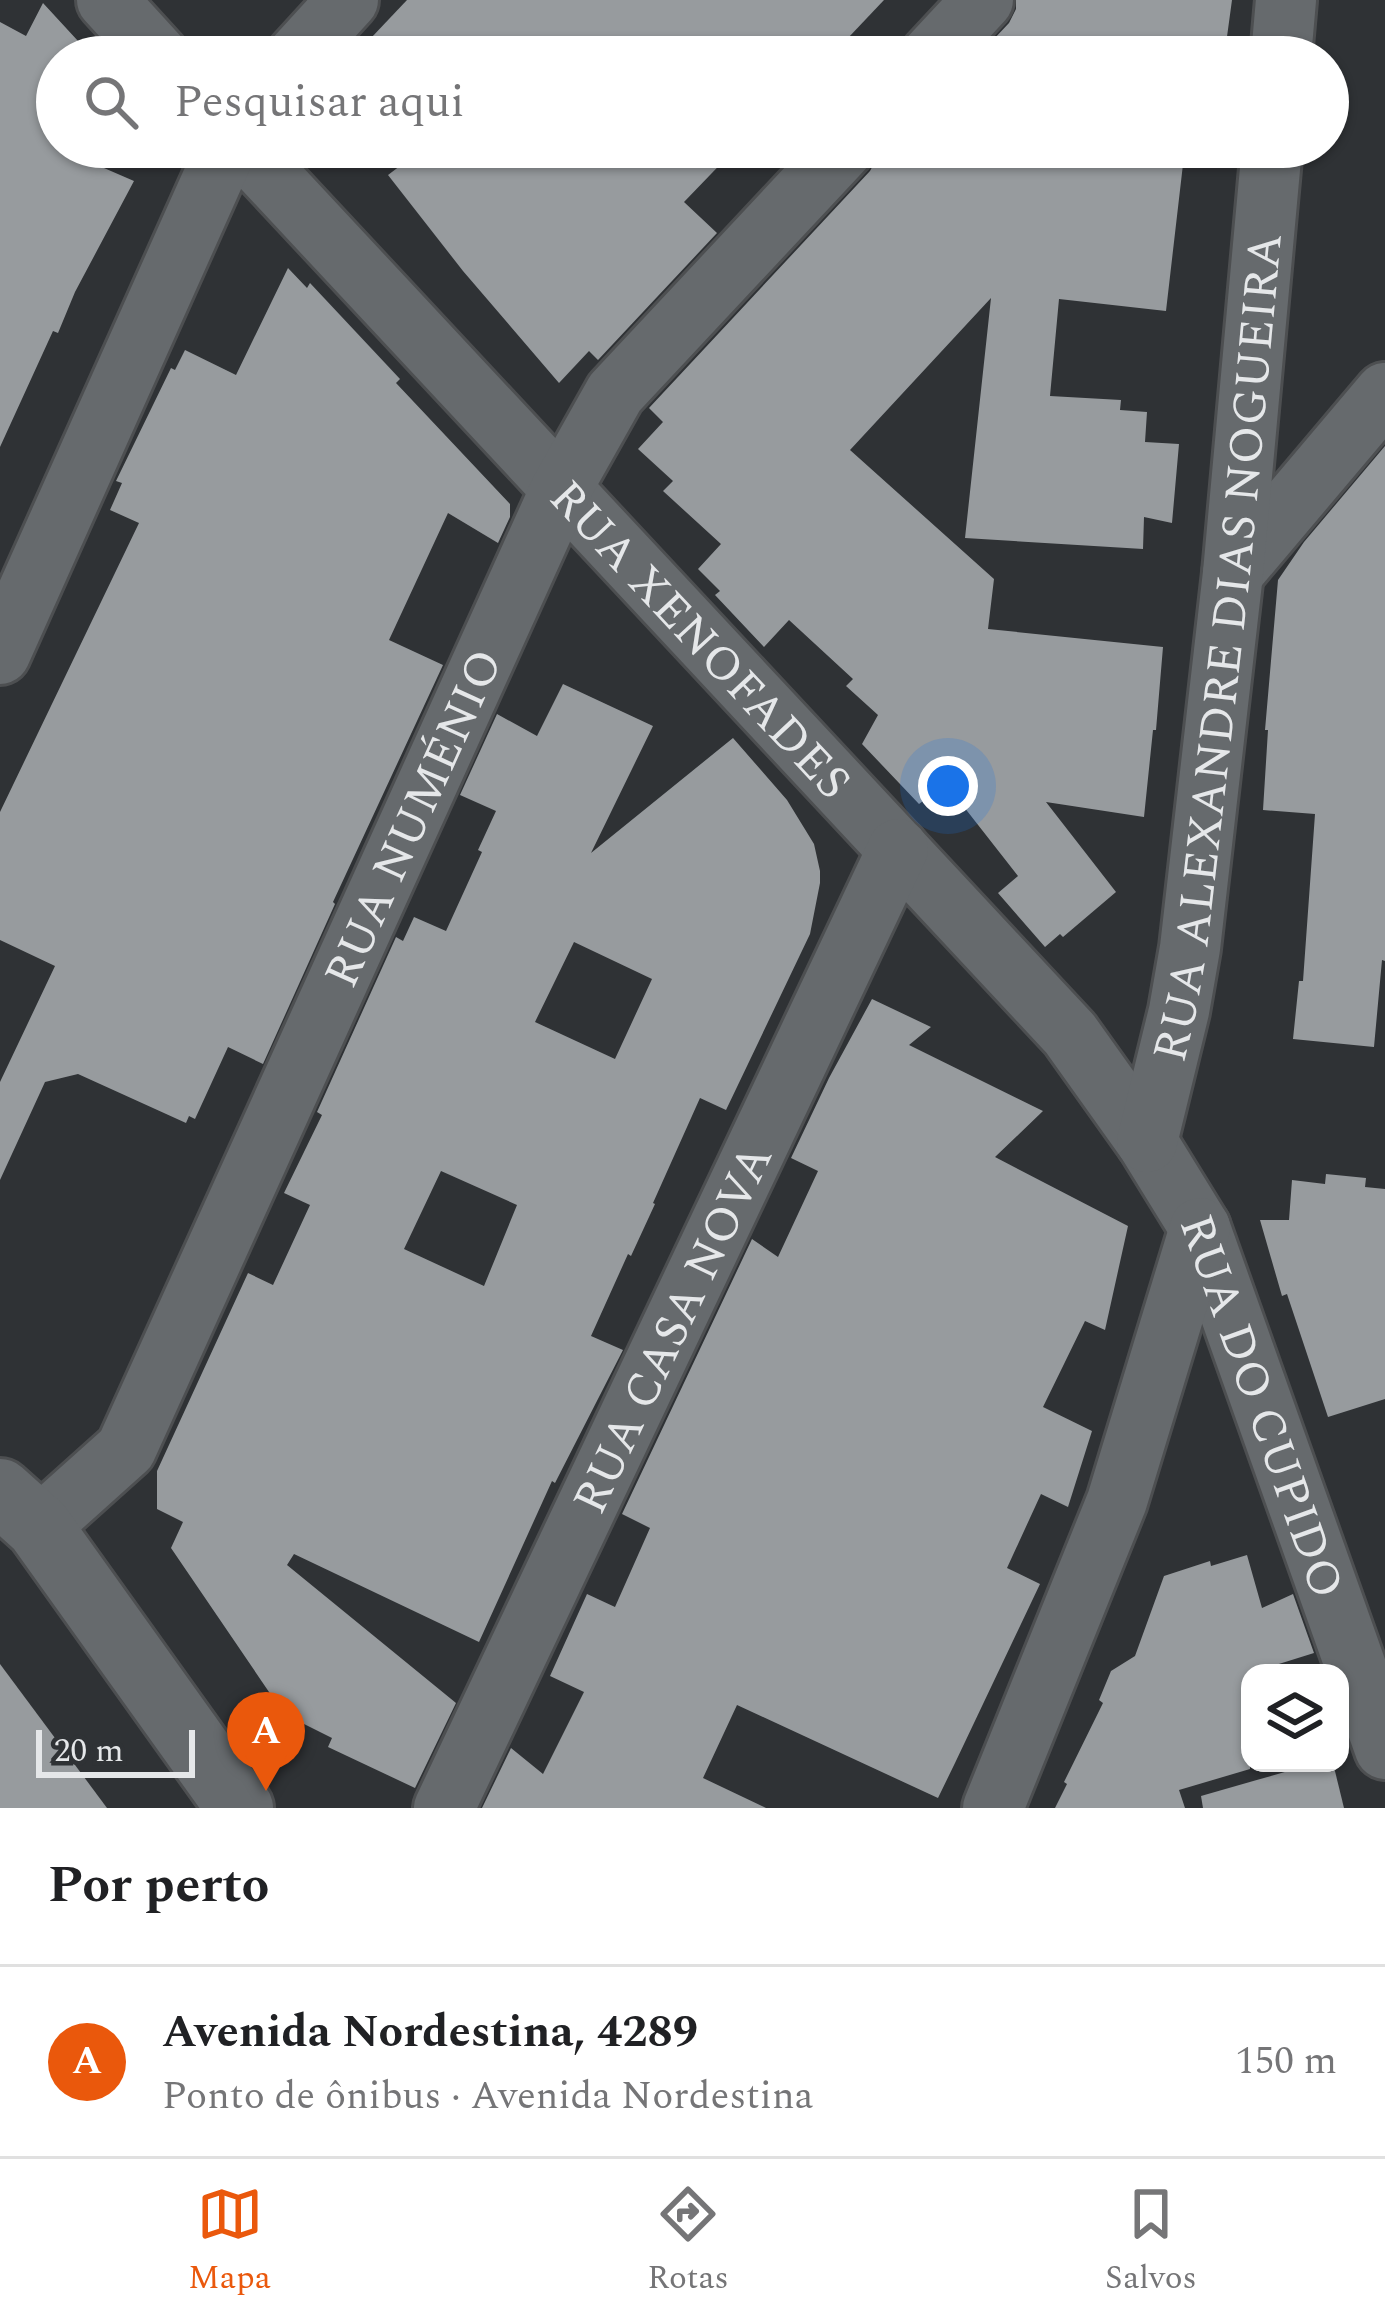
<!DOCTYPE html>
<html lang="pt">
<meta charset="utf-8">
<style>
:root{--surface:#fff;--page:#f6f6f6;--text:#202124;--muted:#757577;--line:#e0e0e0;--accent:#ea580c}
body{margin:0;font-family:Spectral,serif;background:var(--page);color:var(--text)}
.controls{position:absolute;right:36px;bottom:36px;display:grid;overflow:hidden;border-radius:24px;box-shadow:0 3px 9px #0004}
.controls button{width:108px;height:108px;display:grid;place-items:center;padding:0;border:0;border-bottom:3px solid var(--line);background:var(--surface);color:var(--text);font:60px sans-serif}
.scale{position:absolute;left:36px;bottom:30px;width:159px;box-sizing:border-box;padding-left:12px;border:6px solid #e5e7e9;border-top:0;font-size:33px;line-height:42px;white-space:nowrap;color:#e5e7e9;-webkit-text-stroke:9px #2f3235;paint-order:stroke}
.you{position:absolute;left:948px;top:786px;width:42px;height:42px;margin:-30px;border:9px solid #fff;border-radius:50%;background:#1a73e8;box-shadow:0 0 0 18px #1a73e833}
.badge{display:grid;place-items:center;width:78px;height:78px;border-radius:50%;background:var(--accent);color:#fff;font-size:39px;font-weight:700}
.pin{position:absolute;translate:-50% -99px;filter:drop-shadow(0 3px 6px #0008)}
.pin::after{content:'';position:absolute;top:63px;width:42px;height:36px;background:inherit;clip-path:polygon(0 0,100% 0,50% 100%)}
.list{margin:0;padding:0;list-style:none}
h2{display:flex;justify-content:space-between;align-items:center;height:156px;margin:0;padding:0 48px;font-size:51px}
h2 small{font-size:39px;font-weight:400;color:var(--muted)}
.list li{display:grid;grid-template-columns:78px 1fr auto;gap:36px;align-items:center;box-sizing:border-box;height:192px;padding:0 48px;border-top:3px solid var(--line)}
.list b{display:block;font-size:45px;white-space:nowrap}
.list p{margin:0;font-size:39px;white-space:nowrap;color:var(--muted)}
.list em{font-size:39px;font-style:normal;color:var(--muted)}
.icon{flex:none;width:66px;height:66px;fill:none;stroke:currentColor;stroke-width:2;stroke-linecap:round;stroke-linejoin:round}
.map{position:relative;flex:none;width:1385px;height:1808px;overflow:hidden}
.search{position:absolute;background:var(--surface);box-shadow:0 3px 9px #0004;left:36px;right:36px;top:36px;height:132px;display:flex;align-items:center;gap:30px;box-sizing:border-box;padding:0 42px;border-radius:66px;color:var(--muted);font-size:45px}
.sheet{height:348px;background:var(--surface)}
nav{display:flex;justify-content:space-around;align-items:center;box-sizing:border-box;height:168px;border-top:3px solid var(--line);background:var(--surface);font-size:33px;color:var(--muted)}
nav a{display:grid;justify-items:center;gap:6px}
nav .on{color:var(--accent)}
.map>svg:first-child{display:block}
.building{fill:#979b9e;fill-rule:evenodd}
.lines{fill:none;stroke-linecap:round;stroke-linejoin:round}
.minor-casing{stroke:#4d4f51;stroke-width:66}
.secondary-casing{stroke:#4d4f51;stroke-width:72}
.minor{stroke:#666a6d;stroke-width:60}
.secondary{stroke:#666a6d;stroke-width:66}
.labels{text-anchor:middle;stroke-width:12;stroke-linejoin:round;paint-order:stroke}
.street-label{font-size:48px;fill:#e5e7e9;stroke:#2f3235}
</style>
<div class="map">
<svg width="1385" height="1808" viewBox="0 0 1385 1808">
<rect width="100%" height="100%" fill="#2f3235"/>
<!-- building -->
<g class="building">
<path d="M 407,0 L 884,0 L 830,57 L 353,57 Z"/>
<path d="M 1016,0 L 1232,0 L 1226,44 L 1214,57 L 977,57 L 1009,23 L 1016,9 Z"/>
<path d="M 43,3 L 78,41 L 71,57 L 57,57 L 57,147 L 89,147 L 109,158 L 104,168 L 134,181 L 75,292 L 58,333 L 53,331 L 0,447 L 0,22 L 26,36 Z"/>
<path d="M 425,147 L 737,147 L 684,202 L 717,233 L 598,360 L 589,351 L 559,383 L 463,271 L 388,175 Z"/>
<path d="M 878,147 L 1185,147 L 1166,311 L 1059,299 L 1050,396 L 1121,400 L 1120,410 L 1147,412 L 1145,442 L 1179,444 L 1172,523 L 1144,517 L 1143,549 L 965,538 L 991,298 L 850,450 L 994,579 L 988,629 L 1163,647 L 1156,730 L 1153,730 L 1144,817 L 1046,802 L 1116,892 L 1063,937 L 1060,934 L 1045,947 L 998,893 L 1018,876 L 946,784 L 919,804 L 862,744 L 878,715 L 846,686 L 853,679 L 789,620 L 764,647 L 715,595 L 720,591 L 698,569 L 721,544 L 663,491 L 673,481 L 638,449 L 663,422 L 649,408 L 870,171 L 878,156 Z"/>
<path d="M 288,268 L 307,288 L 310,283 L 400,379 L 396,383 L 510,504 L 510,517 L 498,543 L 448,513 L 389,640 L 443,665 L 333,902 L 335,904 L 263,1064 L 228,1047 L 195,1119 L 189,1116 L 186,1123 L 78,1074 L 45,1082 L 0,1180 L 0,1082 L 55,966 L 0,940 L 0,812 L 139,523 L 110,510 L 122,483 L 116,481 L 171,368 L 175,370 L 185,350 L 236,375 Z"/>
<path d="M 1385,446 L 1385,961 L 1382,960 L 1374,1047 L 1293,1039 L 1299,981 L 1303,981 L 1315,814 L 1263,810 L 1268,730 L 1265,730 L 1278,580 L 1304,542 Z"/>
<path d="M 563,684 L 653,726 L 591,853 L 733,738 L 787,800 L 814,844 L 820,871 L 820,883 L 810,934 L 726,1110 L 700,1098 L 653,1203 L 655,1204 L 631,1256 L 628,1254 L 591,1336 L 623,1350 L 555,1483 L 552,1481 L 479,1642 L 294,1554 L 287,1565 L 456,1703 L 415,1788 L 328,1747 L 332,1738 L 284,1714 L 171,1548 L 183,1522 L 157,1509 L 157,1471 L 248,1273 L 273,1285 L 310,1205 L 284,1193 L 322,1115 L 317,1112 L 396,937 L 403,941 L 414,917 L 446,931 L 482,852 L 478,850 L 496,811 L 460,795 L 497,714 L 537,736 ZM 574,942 L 652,979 L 615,1059 L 535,1022 ZM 441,1171 L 517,1205 L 484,1286 L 404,1249 Z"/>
<path d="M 872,999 L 931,1027 L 909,1045 L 1043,1111 L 995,1157 L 1128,1226 L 1105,1330 L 1085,1321 L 1043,1407 L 1092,1431 L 1068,1507 L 1041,1494 L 1007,1568 L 1040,1584 L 955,1763 L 938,1798 L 737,1705 L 703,1778 L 766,1808 L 482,1808 L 511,1748 L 543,1774 L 584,1692 L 550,1676 L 587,1594 L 615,1607 L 650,1528 L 622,1514 L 752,1239 L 778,1257 L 818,1171 L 791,1158 L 829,1078 Z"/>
<path d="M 1326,1174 L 1366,1178 L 1365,1187 L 1385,1189 L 1385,1399 L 1328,1417 L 1287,1294 L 1282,1296 L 1260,1220 L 1289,1220 L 1292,1180 L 1325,1184 Z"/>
<path d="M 1247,1555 L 1262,1608 L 1293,1594 L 1314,1653 L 1250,1673 L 1250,1769 L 1179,1790 L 1185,1808 L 1055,1808 L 1067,1784 L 1064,1782 L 1103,1703 L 1099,1700 L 1111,1671 L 1135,1656 L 1164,1576 L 1210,1561 L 1211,1566 Z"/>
<path d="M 0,1664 L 107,1808 L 0,1808 Z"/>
<path d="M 1316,1763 L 1333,1763 L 1344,1808 L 1203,1808 L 1201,1796 Z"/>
</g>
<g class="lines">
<defs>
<g id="minor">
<path d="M 107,0 L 159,57"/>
<path d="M 296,57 L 348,0"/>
<path d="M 930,57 L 983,0"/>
<path d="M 1281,57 L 1286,0"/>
<path id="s1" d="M 243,147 L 1070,1034 L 1147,1142 L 1200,1228 L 1385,1749"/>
<path d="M 1233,573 L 1385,393"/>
<path d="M 0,654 L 227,147"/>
<path id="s2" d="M 1147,1142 L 1179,1011 L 1190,948 L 1233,573 L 1272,147"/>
<path id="s3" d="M 39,1527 L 126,1449 L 561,489 L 615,393 L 845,147"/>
<path id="s4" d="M 444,1808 L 898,849"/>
<path d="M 993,1808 L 1117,1501 L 1200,1228"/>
</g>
<path id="secondary" d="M 0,1492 L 39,1527 L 240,1808"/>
</defs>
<!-- minor casing -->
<use href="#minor" class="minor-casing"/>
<!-- secondary casing -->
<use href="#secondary" class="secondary-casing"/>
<!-- minor -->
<use href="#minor" class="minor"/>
<!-- secondary -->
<use href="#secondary" class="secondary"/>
</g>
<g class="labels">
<!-- street labels -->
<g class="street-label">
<text dy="17" stroke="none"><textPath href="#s1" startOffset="672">RUA XENOFADES</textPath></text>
<text dy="17" stroke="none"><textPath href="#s2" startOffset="501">RUA ALEXANDRE DIAS NOGUEIRA</textPath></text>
<text dy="17" stroke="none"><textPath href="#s3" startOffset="810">RUA NUMÉNIO</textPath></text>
<text dy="17" stroke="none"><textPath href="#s4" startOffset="531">RUA CASA NOVA</textPath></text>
<text dy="17" stroke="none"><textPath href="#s1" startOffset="1635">RUA DO CUPIDO</textPath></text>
</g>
</g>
</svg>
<div class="controls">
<button><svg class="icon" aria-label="layers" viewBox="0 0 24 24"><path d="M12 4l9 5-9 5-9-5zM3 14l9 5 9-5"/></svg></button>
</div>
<div class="scale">20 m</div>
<div class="you"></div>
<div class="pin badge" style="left:266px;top:1791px">A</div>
<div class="search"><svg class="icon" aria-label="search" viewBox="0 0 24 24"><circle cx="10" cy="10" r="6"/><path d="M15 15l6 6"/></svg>Pesquisar aqui</div>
</div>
<section class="sheet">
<h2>Por perto<small></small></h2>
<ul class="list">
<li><span class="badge">A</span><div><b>Avenida Nordestina, 4289</b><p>Ponto de ônibus · Avenida Nordestina</p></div><em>150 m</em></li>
</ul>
</section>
<nav>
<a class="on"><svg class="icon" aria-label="map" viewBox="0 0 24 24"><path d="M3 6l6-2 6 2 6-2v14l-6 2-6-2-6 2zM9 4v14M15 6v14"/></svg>Mapa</a>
<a><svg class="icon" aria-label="directions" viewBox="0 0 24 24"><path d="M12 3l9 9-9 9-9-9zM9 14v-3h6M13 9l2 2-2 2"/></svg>Rotas</a>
<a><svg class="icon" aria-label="saved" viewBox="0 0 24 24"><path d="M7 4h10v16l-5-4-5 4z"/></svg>Salvos</a>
</nav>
